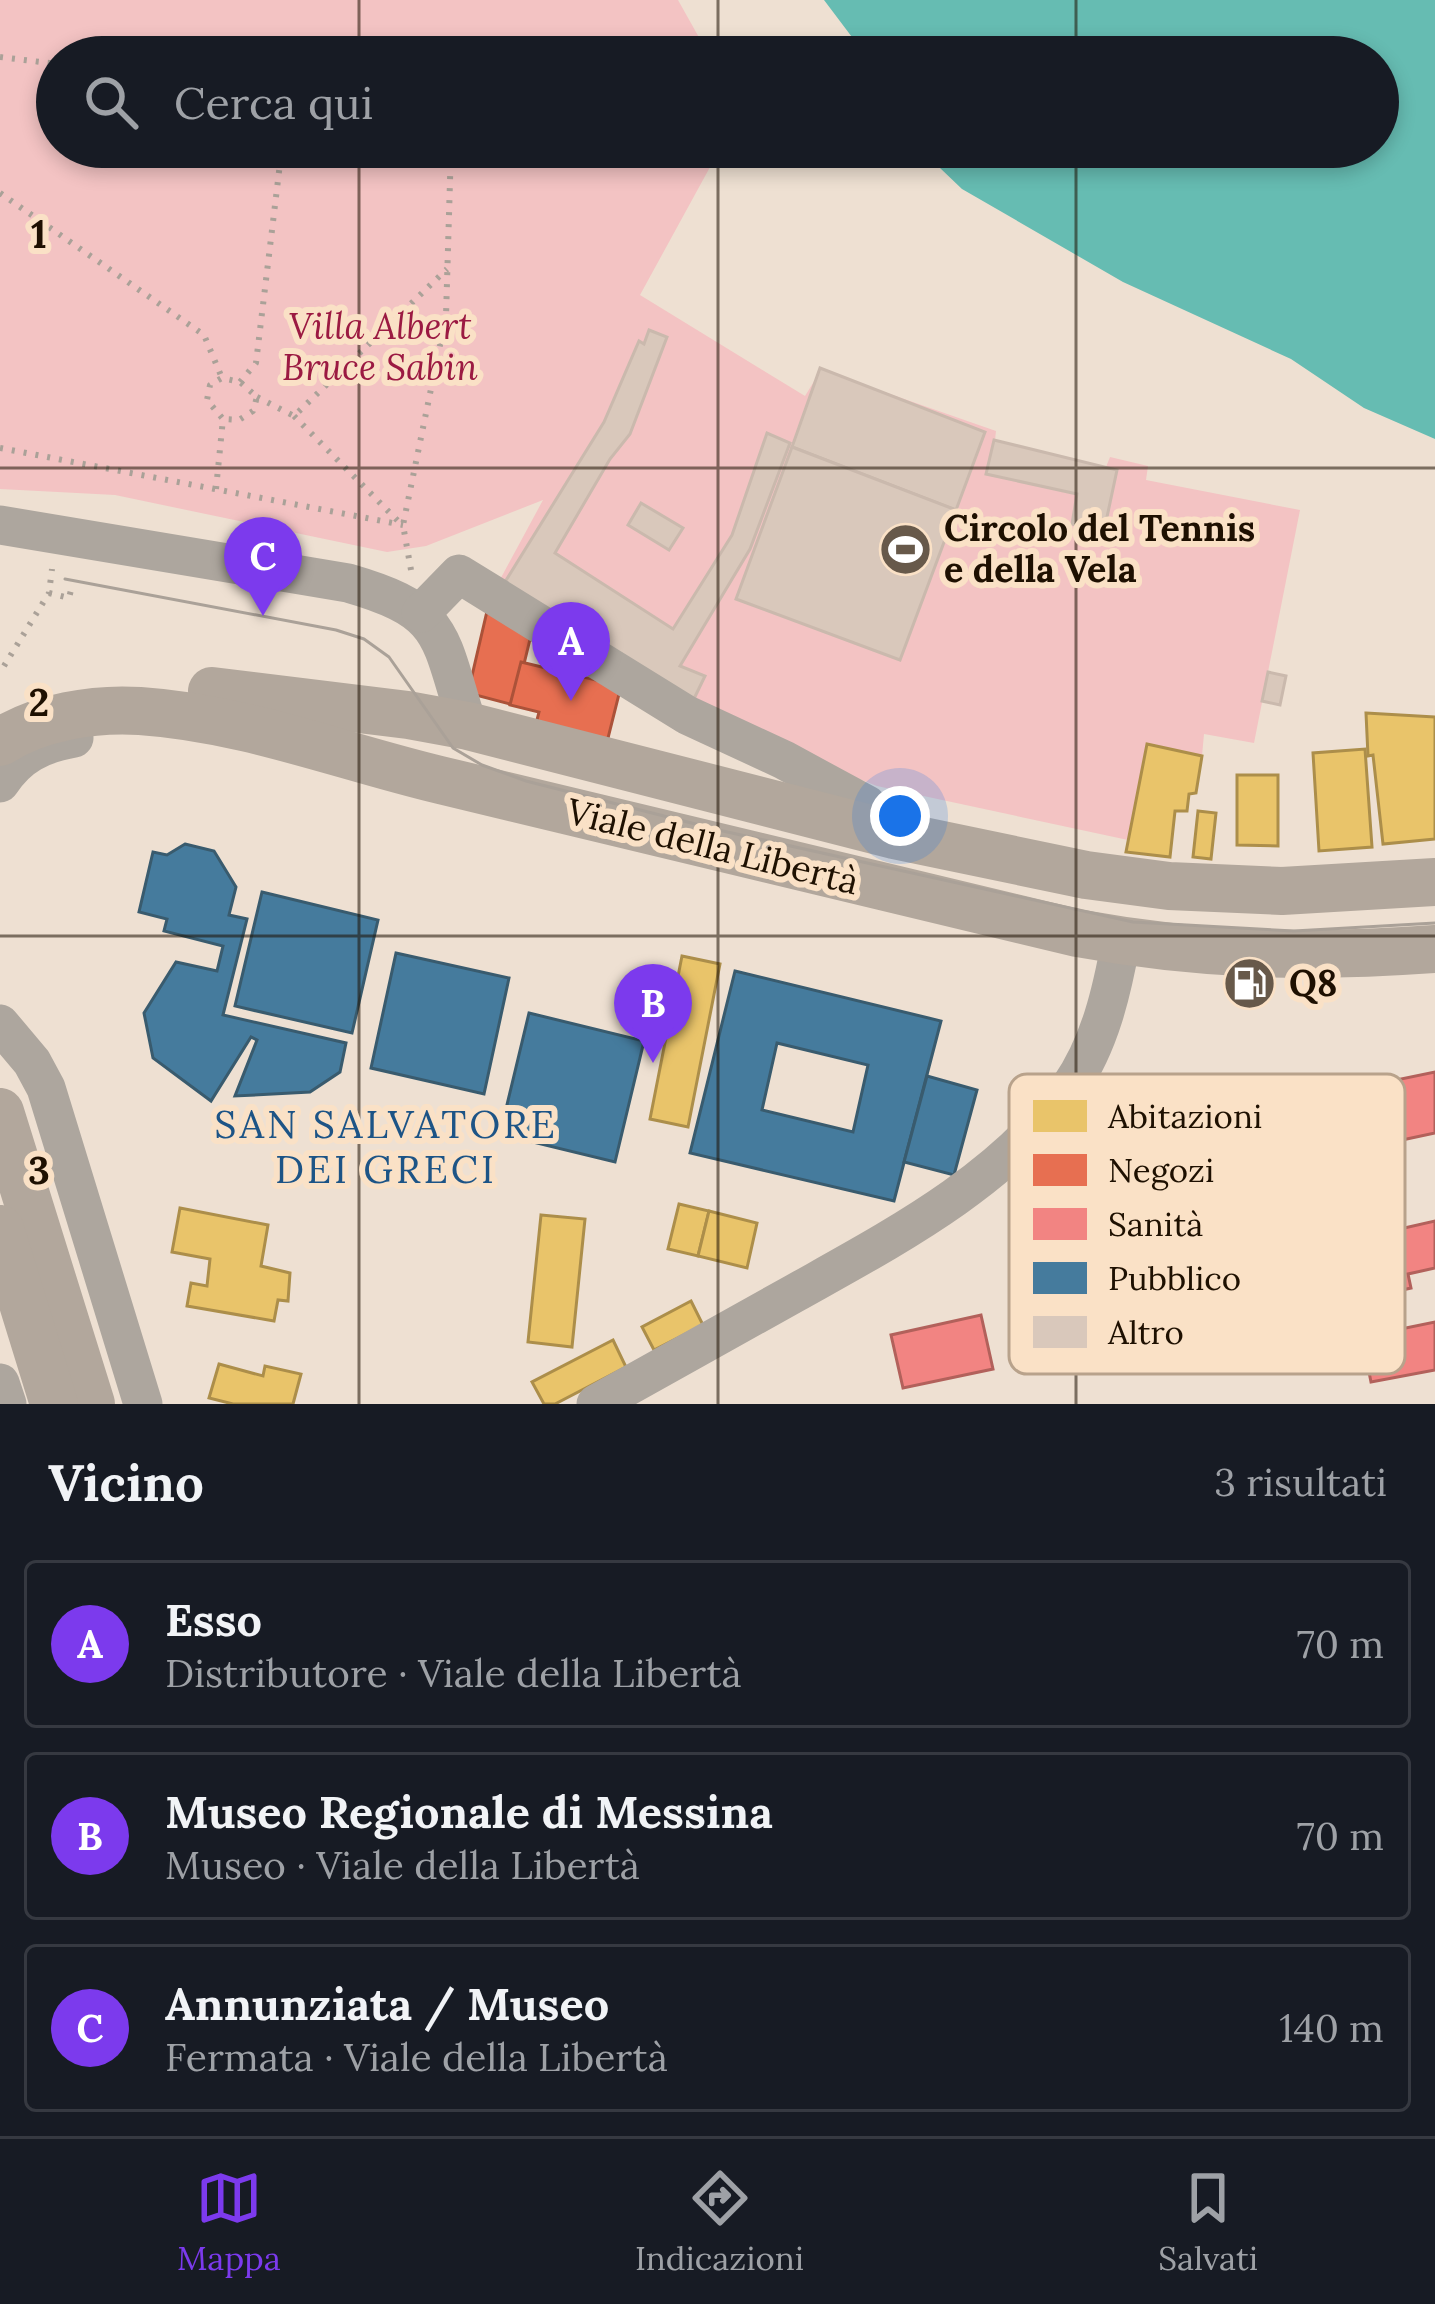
<!DOCTYPE html>
<html lang="it">
<meta charset="utf-8">
<style>
:root{--surface:#171b24;--page:#20242c;--text:#f1f3f6;--muted:#9ea1a6;--line:#363941;--accent:#7c3aed}
body{margin:0;font-family:Lora,serif;background:var(--page);color:var(--text)}
.you{position:absolute;left:900px;top:816px;width:42px;height:42px;margin:-30px;border:9px solid #fff;border-radius:50%;background:#1a73e8;box-shadow:0 0 0 18px #1a73e833}
.badge{display:grid;place-items:center;width:78px;height:78px;border-radius:50%;background:var(--accent);color:#fff;font-size:39px;font-weight:700}
.pin{position:absolute;translate:-50% -99px;filter:drop-shadow(0 3px 6px #0008)}
.pin::after{content:'';position:absolute;top:63px;width:42px;height:36px;background:inherit;clip-path:polygon(0 0,100% 0,50% 100%)}
.list{margin:0;padding:0;list-style:none}
h2{display:flex;justify-content:space-between;align-items:center;height:156px;margin:0;padding:0 48px;font-size:51px}
h2 small{font-size:39px;font-weight:400;color:var(--muted)}
.list li{display:grid;grid-template-columns:78px 1fr auto;gap:36px;align-items:center;box-sizing:border-box;height:168px;margin:0 24px 24px;padding:0 24px;border:3px solid var(--line);border-radius:12px}
.list b{display:block;font-size:45px;white-space:nowrap}
.list p{margin:0;font-size:39px;white-space:nowrap;color:var(--muted)}
.list em{font-size:39px;font-style:normal;color:var(--muted)}
.icon{flex:none;width:66px;height:66px;fill:none;stroke:currentColor;stroke-width:2;stroke-linecap:round;stroke-linejoin:round}
.map{position:relative;flex:none;width:1435px;height:1404px;overflow:hidden}
.search{position:absolute;background:var(--surface);box-shadow:0 6px 18px #0003;left:36px;right:36px;top:36px;height:132px;display:flex;align-items:center;gap:30px;box-sizing:border-box;padding:0 42px;border-radius:66px;color:var(--muted);font-size:45px}
.sheet{height:732px;background:var(--surface)}
nav{display:flex;justify-content:space-around;align-items:center;box-sizing:border-box;height:168px;border-top:3px solid var(--line);background:var(--surface);font-size:33px;color:var(--muted)}
nav a{display:grid;justify-items:center;gap:6px}
nav .on{color:var(--accent)}
.map>svg:first-child{display:block}
.green{fill:#f3c3c3}
.water{fill:#66bcb2}
.homes{fill:#e9c46a;stroke:#ac8e4a;stroke-width:3}
.shops{fill:#e76f51;stroke:#ab5239;stroke-width:3}
.health{fill:#f28482;stroke:#b2615b;stroke-width:3}
.public{fill:#457b9d;stroke:#395b6e;stroke-width:3;fill-rule:evenodd}
.building{fill:#d9c8bb;stroke:#cab9ad;stroke-width:3}
.lines{fill:none;stroke-linecap:round;stroke-linejoin:round}
.path{stroke:#aaa198;stroke-width:6;stroke-dasharray:3 9;stroke-linecap:butt}
.minor{stroke:#ada69e;stroke-width:39}
.major{stroke:#b2a79c;stroke-width:48}
.tram{stroke:#aaa198;stroke-width:3}
.grid{fill:none;stroke:#1e1001;stroke-width:3;stroke-opacity:0.55}
.labels{text-anchor:middle;stroke-width:12;stroke-linejoin:round;paint-order:stroke}
.park-label{font-size:36px;font-style:italic;fill:#9b1a42;stroke:#fae1c6}
.poi-label{font-size:36px;font-weight:bold;fill:#1e1001;stroke:#fae1c6;text-anchor:start}
.street-label{font-size:36px;fill:#1e1001;stroke:#fae1c6}
.neighbourhood-label{font-size:39px;letter-spacing:3px;fill:#1d5486;stroke:#fae1c6}
.key{fill:#fae1c6;stroke:#b8a28b;stroke-width:3}
.key-label{font-size:33px;fill:#1e1001}
.grid-label{font-size:39px;text-anchor:middle;font-weight:bold;fill:#1e1001;stroke:#fae1c6;stroke-width:12;stroke-linejoin:round;paint-order:stroke}
</style>
<div class="map">
<svg width="1435" height="1404" viewBox="0 0 1435 1404">
<rect width="100%" height="100%" fill="#eee0d2"/>
<!-- green -->
<path class="green" d="M 0,0 L 678,0 L 710,57 L 57,57 L 57,147 L 721,147 L 640,295 L 805,396 L 821,370 L 996,431 L 995,440 L 1106,467 L 1110,457 L 1148,466 L 1146,480 L 1300,510 L 1254,743 L 1204,734 L 1202,756 L 1148,745 L 1128,840 L 877,786 L 788,751 L 496,587 L 543,500 L 426,546 L 387,552 L 115,495 L 0,489 Z"/>
<!-- water -->
<path class="water" d="M 824,0 L 1435,0 L 1435,439 L 1364,408 L 1291,359 L 1123,282 L 962,189 L 918,147 L 1378,147 L 1378,57 L 867,57 Z"/>
<!-- homes -->
<g class="homes">
<path d="M 1366,713 L 1435,717 L 1435,839 L 1383,844 L 1373,755 L 1368,756 Z"/>
<path d="M 1147,744 L 1202,756 L 1196,793 L 1189,794 L 1187,811 L 1175,811 L 1170,857 L 1126,852 Z"/>
<path d="M 1365,749 L 1372,847 L 1319,851 L 1313,753 Z"/>
<path d="M 1237,775 L 1278,775 L 1278,846 L 1237,845 Z"/>
<path d="M 1198,811 L 1216,813 L 1211,859 L 1193,857 Z"/>
<path d="M 682,956 L 720,964 L 688,1127 L 650,1119 Z"/>
<path d="M 679,1204 L 709,1211 L 698,1256 L 668,1249 Z"/>
<path d="M 180,1208 L 268,1225 L 261,1266 L 290,1273 L 288,1301 L 278,1300 L 274,1321 L 187,1306 L 191,1283 L 207,1286 L 210,1259 L 172,1252 Z"/>
<path d="M 709,1211 L 757,1223 L 747,1268 L 698,1256 Z"/>
<path d="M 541,1215 L 585,1219 L 572,1347 L 528,1342 Z"/>
<path d="M 691,1301 L 703,1325 L 654,1350 L 642,1327 Z"/>
<path d="M 613,1340 L 626,1367 L 555,1404 L 544,1404 L 532,1382 Z"/>
<path d="M 219,1364 L 263,1376 L 265,1366 L 301,1374 L 293,1404 L 233,1404 L 209,1398 Z"/>
</g>
<!-- shops -->
<g class="shops">
<path d="M 488,607 L 532,631 L 514,705 L 468,693 Z"/>
<path d="M 521,662 L 621,686 L 606,746 L 535,728 L 539,712 L 510,705 Z"/>
</g>
<!-- health -->
<g class="health">
<path d="M 1435,1072 L 1435,1133 L 1360,1149 L 1362,1159 L 1282,1176 L 1280,1166 L 1170,1189 L 1158,1131 L 1268,1108 L 1266,1099 L 1346,1082 L 1348,1090 Z"/>
<path d="M 1435,1221 L 1435,1268 L 1408,1274 L 1411,1288 L 1284,1316 L 1281,1301 L 1199,1319 L 1189,1276 L 1272,1258 L 1270,1251 L 1398,1223 L 1400,1229 Z"/>
<path d="M 981,1315 L 993,1369 L 903,1388 L 891,1335 Z"/>
<path d="M 1435,1322 L 1435,1370 L 1371,1382 L 1362,1337 Z"/>
</g>
<!-- public -->
<g class="public">
<path d="M 185,844 L 214,851 L 236,887 L 229,915 L 247,919 L 223,1015 L 346,1043 L 340,1072 L 310,1092 L 235,1096 L 257,1040 L 251,1037 L 211,1101 L 153,1058 L 144,1013 L 176,962 L 217,971 L 223,946 L 164,931 L 167,919 L 139,912 L 153,852 L 167,855 Z"/>
<path d="M 262,892 L 378,920 L 352,1033 L 235,1006 Z"/>
<path d="M 396,953 L 509,978 L 484,1094 L 371,1068 Z"/>
<path d="M 735,971 L 941,1021 L 894,1201 L 690,1153 ZM 777,1043 L 868,1065 L 853,1132 L 762,1110 Z"/>
<path d="M 529,1013 L 644,1041 L 615,1162 L 500,1134 Z"/>
<path d="M 927,1076 L 977,1090 L 954,1175 L 904,1162 Z"/>
</g>
<!-- building -->
<g class="building">
<path d="M 649,330 L 667,337 L 630,434 L 610,459 L 555,553 L 673,629 L 732,535 L 767,433 L 790,443 L 750,549 L 680,666 L 705,676 L 690,707 L 500,590 L 604,422 L 639,341 L 644,344 Z"/>
<path d="M 820,368 L 985,432 L 956,510 L 792,447 Z"/>
<path d="M 994,440 L 1117,470 L 1104,531 L 1072,524 L 1077,494 L 986,474 Z"/>
<path d="M 792,447 L 956,510 L 900,660 L 736,599 Z"/>
<path d="M 641,503 L 683,528 L 669,550 L 628,525 Z"/>
<path d="M 1268,672 L 1286,676 L 1280,705 L 1262,701 Z"/>
</g>
<g class="lines">
<!-- path -->
<g class="path">
<path d="M 0,57 L 57,64"/>
<path d="M 0,193 L 204,335 L 222,378"/>
<path d="M 240,382 L 256,363 L 282,147"/>
<path d="M 257,397 L 294,416 L 447,269"/>
<path d="M 294,416 L 400,523"/>
<path d="M 0,448 L 403,525"/>
<path d="M 216,489 L 223,419 L 207,400 L 210,385 L 222,378 L 240,382 L 257,397 L 253,411 L 239,420 L 223,419"/>
<path d="M 411,570 L 403,525 L 446,316 L 451,147"/>
<path d="M 49,593 L 69,598 L 71,590"/>
<path d="M 4,666 L 49,593 L 52,569"/>
</g>
<!-- minor -->
<g class="minor">
<path d="M 0,525 L 348,583 C 448,612 438,635 468,726"/>
<path d="M 421,613 L 459,574 L 687,715 L 784,760 L 867,805 L 894,835"/>
<path d="M 0,783 C 18,755 41,744 74,738"/>
<path d="M 0,1024 L 32,1062 L 46,1088 L 143,1404"/>
<path d="M 0,1383 L 7,1404"/>
<path d="M 596,1404 C 662,1367 729,1330 795,1293 C 893,1238 1003,1181 1070,1087 C 1100,1044 1112,991 1121,941"/>
</g>
<!-- major -->
<g class="major">
<path d="M 212,691 L 408,715 L 468,726 L 894,835 L 1086,875 L 1169,886 L 1282,891 L 1435,882"/>
<path d="M 0,742 C 39,717 94,708 140,711 C 244,718 340,756 440,780 C 653,831 865,882 1077,933 C 1203,956 1308,958 1435,949"/>
<path d="M 0,1112 L 91,1404"/>
<path d="M 0,1229 L 54,1404"/>
</g>
<!-- tram -->
<path class="tram" d="M 65,579 L 336,630 L 364,639 L 389,657 L 453,748 L 482,765 L 526,781 L 723,831 L 1133,922 L 1294,931 L 1435,923"/>
</g>
<!-- grid -->
<path class="grid" d="M 359,0 L 359,57M 718,0 L 718,57M 1076,0 L 1076,57M 359,147 L 359,1404M 718,147 L 718,1404M 1076,147 L 1076,1404M 0,468 L 1435,468M 0,936 L 1435,936"/>
<!-- icons -->
<defs>
<symbol id="stadium-disc" viewBox="-11 -11 22 22"><circle r="9.5" fill="#67594a" stroke="#fae1c6"/><path d="M0-5a6.5 5 0 1 0 0 10a6.5 5 0 1 0 0-10ZM-3.5-1.8h7v3.6h-7Z" fill="#fff"/></symbol>
<symbol id="fuel-disc" viewBox="-11 -11 22 22"><circle r="9.5" fill="#67594a" stroke="#fae1c6"/><path d="M-5.5-6h7V0h2V4h1.3V-2.5L3-4.5l.8-.8L6-3V5H2.5V1h-1V6h-7ZM-4.2-4.7v3.2H.2V-4.7Z" fill="#fff"/></symbol>
</defs>
<g fill-rule="evenodd">
<use href="#stadium-disc" x="876" y="520" width="59" height="59"/>
<use href="#fuel-disc" x="1220" y="954" width="59" height="59"/>
</g>
<g class="labels">
<!-- park labels -->
<g class="park-label">
<text x="380" y="339">Villa Albert<tspan x="380" dy="41">Bruce Sabin</tspan></text>
</g>
<!-- poi labels -->
<g class="poi-label">
<text x="944" y="541">Circolo del Tennis<tspan x="944" dy="41">e della Vela</tspan></text>
<text x="1289" y="996">Q8</text>
</g>
<!-- street labels -->
<g class="street-label">
<text transform="translate(713 846) rotate(14)" y="13">Viale della Libertà</text>
</g>
<!-- neighbourhood labels -->
<g class="neighbourhood-label">
<text x="386" y="1138">SAN SALVATORE<tspan x="386" dy="45">DEI GRECI</tspan></text>
</g>
</g>
<!-- legend -->
<rect x="1009" y="1074" width="396" height="300" rx="18" class="key"/>
<rect x="1033" y="1100" width="54" height="32" fill="#e9c46a"/>
<rect x="1033" y="1154" width="54" height="32" fill="#e76f51"/>
<rect x="1033" y="1208" width="54" height="32" fill="#f28482"/>
<rect x="1033" y="1262" width="54" height="32" fill="#457b9d"/>
<rect x="1033" y="1316" width="54" height="32" fill="#d9c8bb"/>
<g class="key-label">
<text x="1108" y="1128">Abitazioni</text>
<text x="1108" y="1182">Negozi</text>
<text x="1108" y="1236">Sanità</text>
<text x="1108" y="1290">Pubblico</text>
<text x="1108" y="1344">Altro</text>
</g>
<g class="grid-label">
<text x="39" y="248">1</text>
<text x="39" y="716">2</text>
<text x="39" y="1184">3</text>
</g>
</svg>
<div class="you"></div>
<div class="pin badge" style="left:571px;top:701px">A</div>
<div class="pin badge" style="left:653px;top:1063px">B</div>
<div class="pin badge" style="left:263px;top:616px">C</div>
<div class="search"><svg class="icon" aria-label="search" viewBox="0 0 24 24"><circle cx="10" cy="10" r="6"/><path d="M15 15l6 6"/></svg>Cerca qui</div>
</div>
<section class="sheet">
<h2>Vicino<small>3 risultati</small></h2>
<ul class="list">
<li><span class="badge">A</span><div><b>Esso</b><p>Distributore · Viale della Libertà</p></div><em>70 m</em></li>
<li><span class="badge">B</span><div><b>Museo Regionale di Messina</b><p>Museo · Viale della Libertà</p></div><em>70 m</em></li>
<li><span class="badge">C</span><div><b>Annunziata / Museo</b><p>Fermata · Viale della Libertà</p></div><em>140 m</em></li>
</ul>
</section>
<nav>
<a class="on"><svg class="icon" aria-label="map" viewBox="0 0 24 24"><path d="M3 6l6-2 6 2 6-2v14l-6 2-6-2-6 2zM9 4v14M15 6v14"/></svg>Mappa</a>
<a><svg class="icon" aria-label="directions" viewBox="0 0 24 24"><path d="M12 3l9 9-9 9-9-9zM9 14v-3h6M13 9l2 2-2 2"/></svg>Indicazioni</a>
<a><svg class="icon" aria-label="saved" viewBox="0 0 24 24"><path d="M7 4h10v16l-5-4-5 4z"/></svg>Salvati</a>
</nav>
